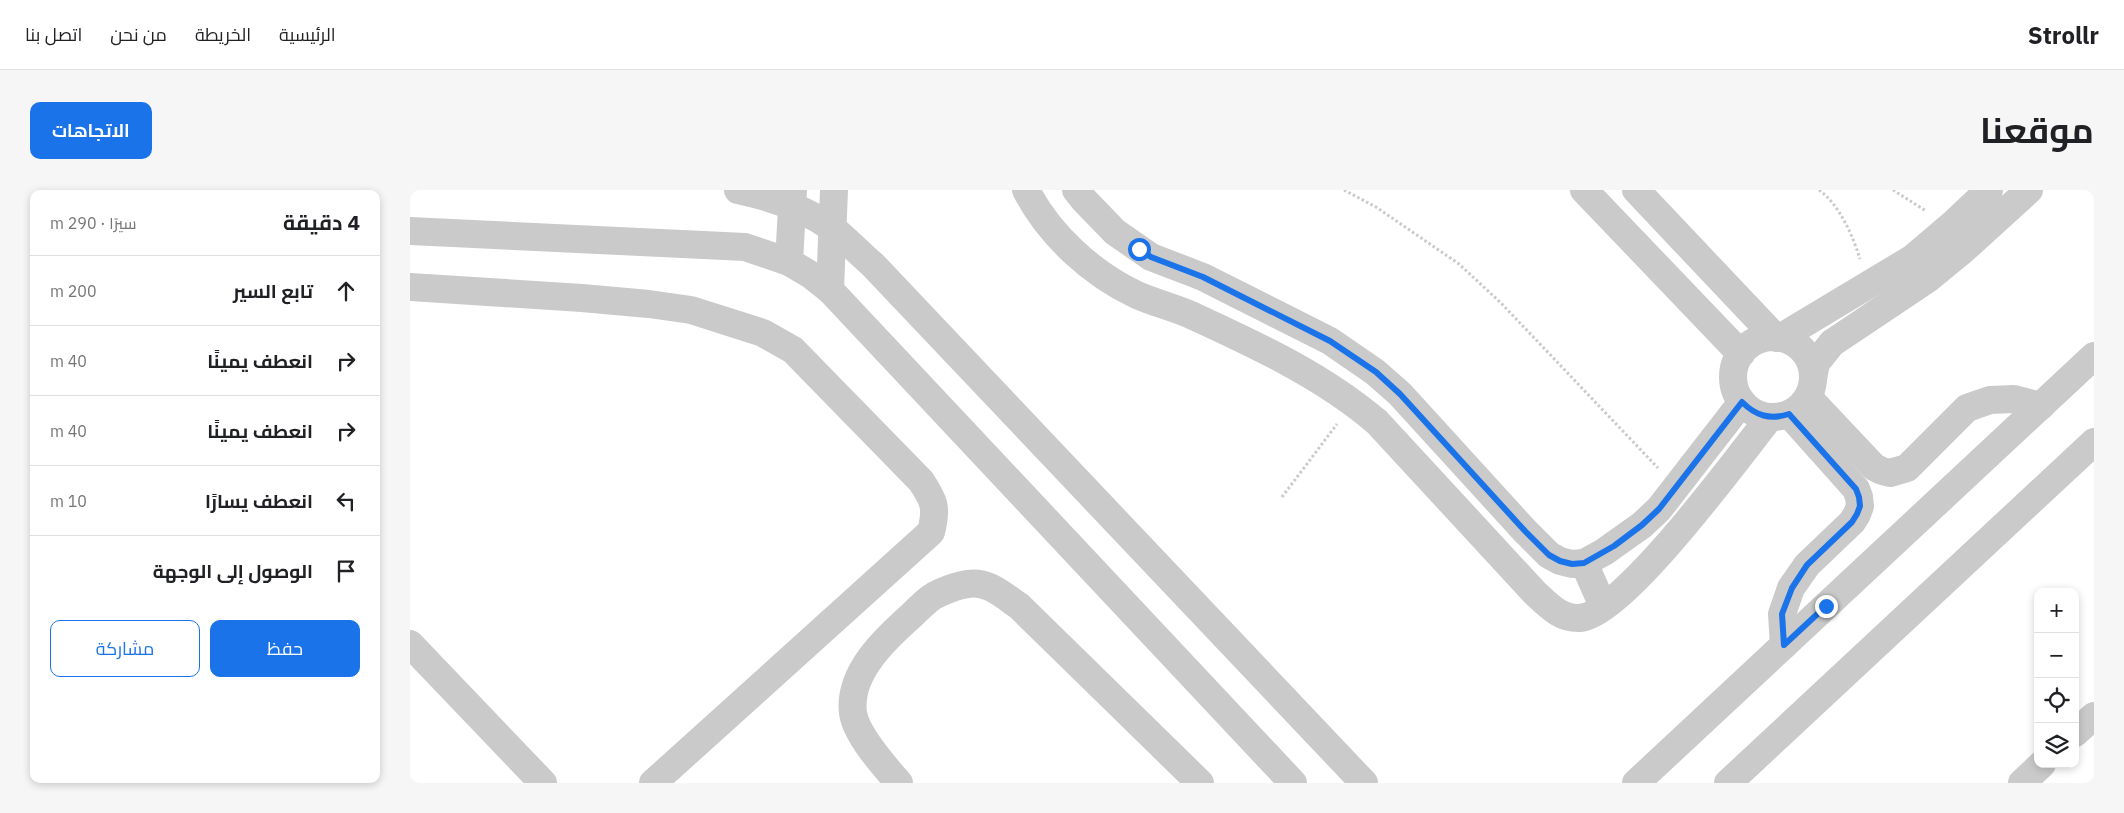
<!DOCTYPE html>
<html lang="ar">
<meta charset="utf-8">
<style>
:root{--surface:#fff;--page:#f6f6f6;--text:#202124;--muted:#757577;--line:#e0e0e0;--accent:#1a73e8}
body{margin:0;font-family:"IBM Plex Sans",Cairo,sans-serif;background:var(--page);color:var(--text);direction:rtl}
.controls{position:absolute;right:15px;bottom:15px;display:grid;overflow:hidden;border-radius:10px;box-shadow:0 2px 8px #0003}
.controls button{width:45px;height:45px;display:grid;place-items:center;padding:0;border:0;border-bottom:1px solid var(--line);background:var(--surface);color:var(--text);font:25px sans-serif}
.stop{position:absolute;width:15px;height:15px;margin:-11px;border:4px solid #1a73e8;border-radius:50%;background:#fff}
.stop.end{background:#1a73e8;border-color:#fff;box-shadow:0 1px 5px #0008}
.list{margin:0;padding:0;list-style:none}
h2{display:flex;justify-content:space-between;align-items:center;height:65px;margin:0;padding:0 20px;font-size:21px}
h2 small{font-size:16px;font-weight:400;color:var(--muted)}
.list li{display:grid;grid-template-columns:32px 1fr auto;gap:15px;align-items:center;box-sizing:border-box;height:70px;padding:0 20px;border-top:1px solid var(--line)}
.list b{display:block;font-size:19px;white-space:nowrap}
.list em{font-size:16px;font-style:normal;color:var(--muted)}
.actions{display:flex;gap:10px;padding:15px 20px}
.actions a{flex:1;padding:11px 0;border:1px solid var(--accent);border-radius:10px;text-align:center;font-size:18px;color:var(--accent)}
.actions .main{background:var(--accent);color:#fff}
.icon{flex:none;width:28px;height:28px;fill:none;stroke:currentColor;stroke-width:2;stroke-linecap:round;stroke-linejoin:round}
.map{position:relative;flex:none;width:1684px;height:593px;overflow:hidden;direction:ltr;border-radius:10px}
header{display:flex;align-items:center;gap:30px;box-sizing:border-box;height:70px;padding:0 25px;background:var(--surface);border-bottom:1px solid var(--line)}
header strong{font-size:24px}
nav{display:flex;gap:28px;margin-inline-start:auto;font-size:18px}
.intro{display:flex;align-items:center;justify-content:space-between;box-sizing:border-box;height:120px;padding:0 30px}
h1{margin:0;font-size:35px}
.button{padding:12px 22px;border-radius:10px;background:var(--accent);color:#fff;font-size:18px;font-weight:700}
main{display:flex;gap:30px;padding:0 30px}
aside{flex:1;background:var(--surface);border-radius:10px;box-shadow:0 2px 8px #0003}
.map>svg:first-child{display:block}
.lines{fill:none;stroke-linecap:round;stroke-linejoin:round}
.path{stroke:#cacaca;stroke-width:3;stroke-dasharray:2.5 2.5;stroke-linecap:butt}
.minor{stroke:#cacaca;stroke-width:28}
.route{stroke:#1a73e8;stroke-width:6}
</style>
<header>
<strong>Strollr</strong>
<nav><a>الرئيسية</a><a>الخريطة</a><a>من نحن</a><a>اتصل بنا</a></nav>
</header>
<div class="intro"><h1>موقعنا</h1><a class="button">الاتجاهات</a></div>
<main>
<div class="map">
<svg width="1684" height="593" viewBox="0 0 1684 593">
<rect width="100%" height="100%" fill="#fff"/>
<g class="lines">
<!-- path -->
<g class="path">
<path d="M 934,0 L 966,17 L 1049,74 L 1091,113 L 1248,278"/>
<path d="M 1409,0 C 1429,14 1443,46 1450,69"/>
<path d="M 1483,0 L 1516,21"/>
<path d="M 872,307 L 927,234"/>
</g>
<!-- minor -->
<g class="minor">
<path d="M 328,0 C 361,7 394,18 422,38 C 436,49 449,63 463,75 L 954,593"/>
<path d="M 616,0 C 639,45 682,84 727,105 C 745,113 763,117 781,125 C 846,155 912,185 967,232 L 1125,403 C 1138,415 1150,429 1170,428 C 1214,424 1329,266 1360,227"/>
<path d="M 666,0 L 674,10 L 705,42 L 741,67 L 793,87 L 920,151 L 965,182 L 990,204 L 1115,341 L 1139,365 L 1150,371 L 1162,374 L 1174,373 L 1194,362 L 1232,335 L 1249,319 L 1332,212"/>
<path d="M 1174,0 L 1331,164"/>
<path d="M 1226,0 L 1366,148"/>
<path d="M 0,41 L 335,57 L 379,72 L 401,85 L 420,100 L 883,593"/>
<path d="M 379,72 L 383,0"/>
<path d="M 0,97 L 172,108 L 239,114 L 281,120 L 353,143 L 383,160 L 511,291 C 525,312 527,318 521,342 L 243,593"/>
<path d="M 420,100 L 424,0"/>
<circle cx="1363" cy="187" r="40"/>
<path d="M 1370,148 L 1503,68 L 1543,34 L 1579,0"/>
<path d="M 1403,189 L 1406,173 L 1422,153 L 1519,88 L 1552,61 L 1619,0"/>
<path d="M 1398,207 L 1464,277 L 1472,281 L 1480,283 L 1497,278 L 1557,218 L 1580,210 L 1604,209 L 1631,216"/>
<path d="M 1174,373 L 1193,416"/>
<path d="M 0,454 L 133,593"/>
<path d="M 1374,455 L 1372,424 L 1381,398 L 1397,375 L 1442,332 L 1447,324 L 1450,316 L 1449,307 L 1446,299 L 1379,224"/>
<path d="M 1665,543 L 1684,526"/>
<path d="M 489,593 C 475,577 446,545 443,523 C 438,483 475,449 502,425 C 508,419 515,412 522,407 C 530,402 548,395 558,394 C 577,390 594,406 609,416 L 790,593"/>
<path d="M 1226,593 L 1684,166"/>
<path d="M 1318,593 L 1684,252"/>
<path d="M 1612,593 L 1632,574"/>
</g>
</g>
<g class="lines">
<!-- route -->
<path class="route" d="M 729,59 L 741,67 L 793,87 L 920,151 L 966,182 L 990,204 L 1115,341 L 1139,365 L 1150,371 L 1162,374 L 1174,373 L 1204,356 L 1232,335 L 1249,319 L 1332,212 C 1346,226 1360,230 1379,224 L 1446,299 L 1449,307 L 1450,316 L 1447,324 L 1442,332 L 1397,375 L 1382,398 L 1372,424 L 1374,455 L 1416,416"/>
</g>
</svg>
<div class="controls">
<button>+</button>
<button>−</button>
<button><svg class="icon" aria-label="locate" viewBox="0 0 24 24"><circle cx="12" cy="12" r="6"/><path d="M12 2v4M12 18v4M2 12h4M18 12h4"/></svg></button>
<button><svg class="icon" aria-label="layers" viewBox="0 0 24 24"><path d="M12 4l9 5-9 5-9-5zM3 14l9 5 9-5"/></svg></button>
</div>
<div class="stop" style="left:729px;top:59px"></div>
<div class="stop end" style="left:1416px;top:416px"></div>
</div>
<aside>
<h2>4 دقيقة<small>سيرًا · 290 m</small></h2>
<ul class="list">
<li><svg class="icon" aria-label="ahead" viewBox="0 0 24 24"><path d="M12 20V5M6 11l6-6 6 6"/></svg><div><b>تابع السير</b></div><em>200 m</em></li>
<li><svg class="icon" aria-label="right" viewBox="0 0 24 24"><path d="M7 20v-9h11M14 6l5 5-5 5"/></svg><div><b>انعطف يمينًا</b></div><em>40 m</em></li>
<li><svg class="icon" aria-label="right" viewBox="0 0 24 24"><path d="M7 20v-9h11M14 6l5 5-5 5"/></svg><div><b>انعطف يمينًا</b></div><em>40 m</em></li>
<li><svg class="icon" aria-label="left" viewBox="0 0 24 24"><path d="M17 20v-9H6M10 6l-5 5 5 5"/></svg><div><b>انعطف يسارًا</b></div><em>10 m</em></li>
<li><svg class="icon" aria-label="arrive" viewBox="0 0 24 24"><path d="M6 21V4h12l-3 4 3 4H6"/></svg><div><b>الوصول إلى الوجهة</b></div></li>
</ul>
<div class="actions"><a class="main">حفظ</a><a>مشاركة</a></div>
</aside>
</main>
